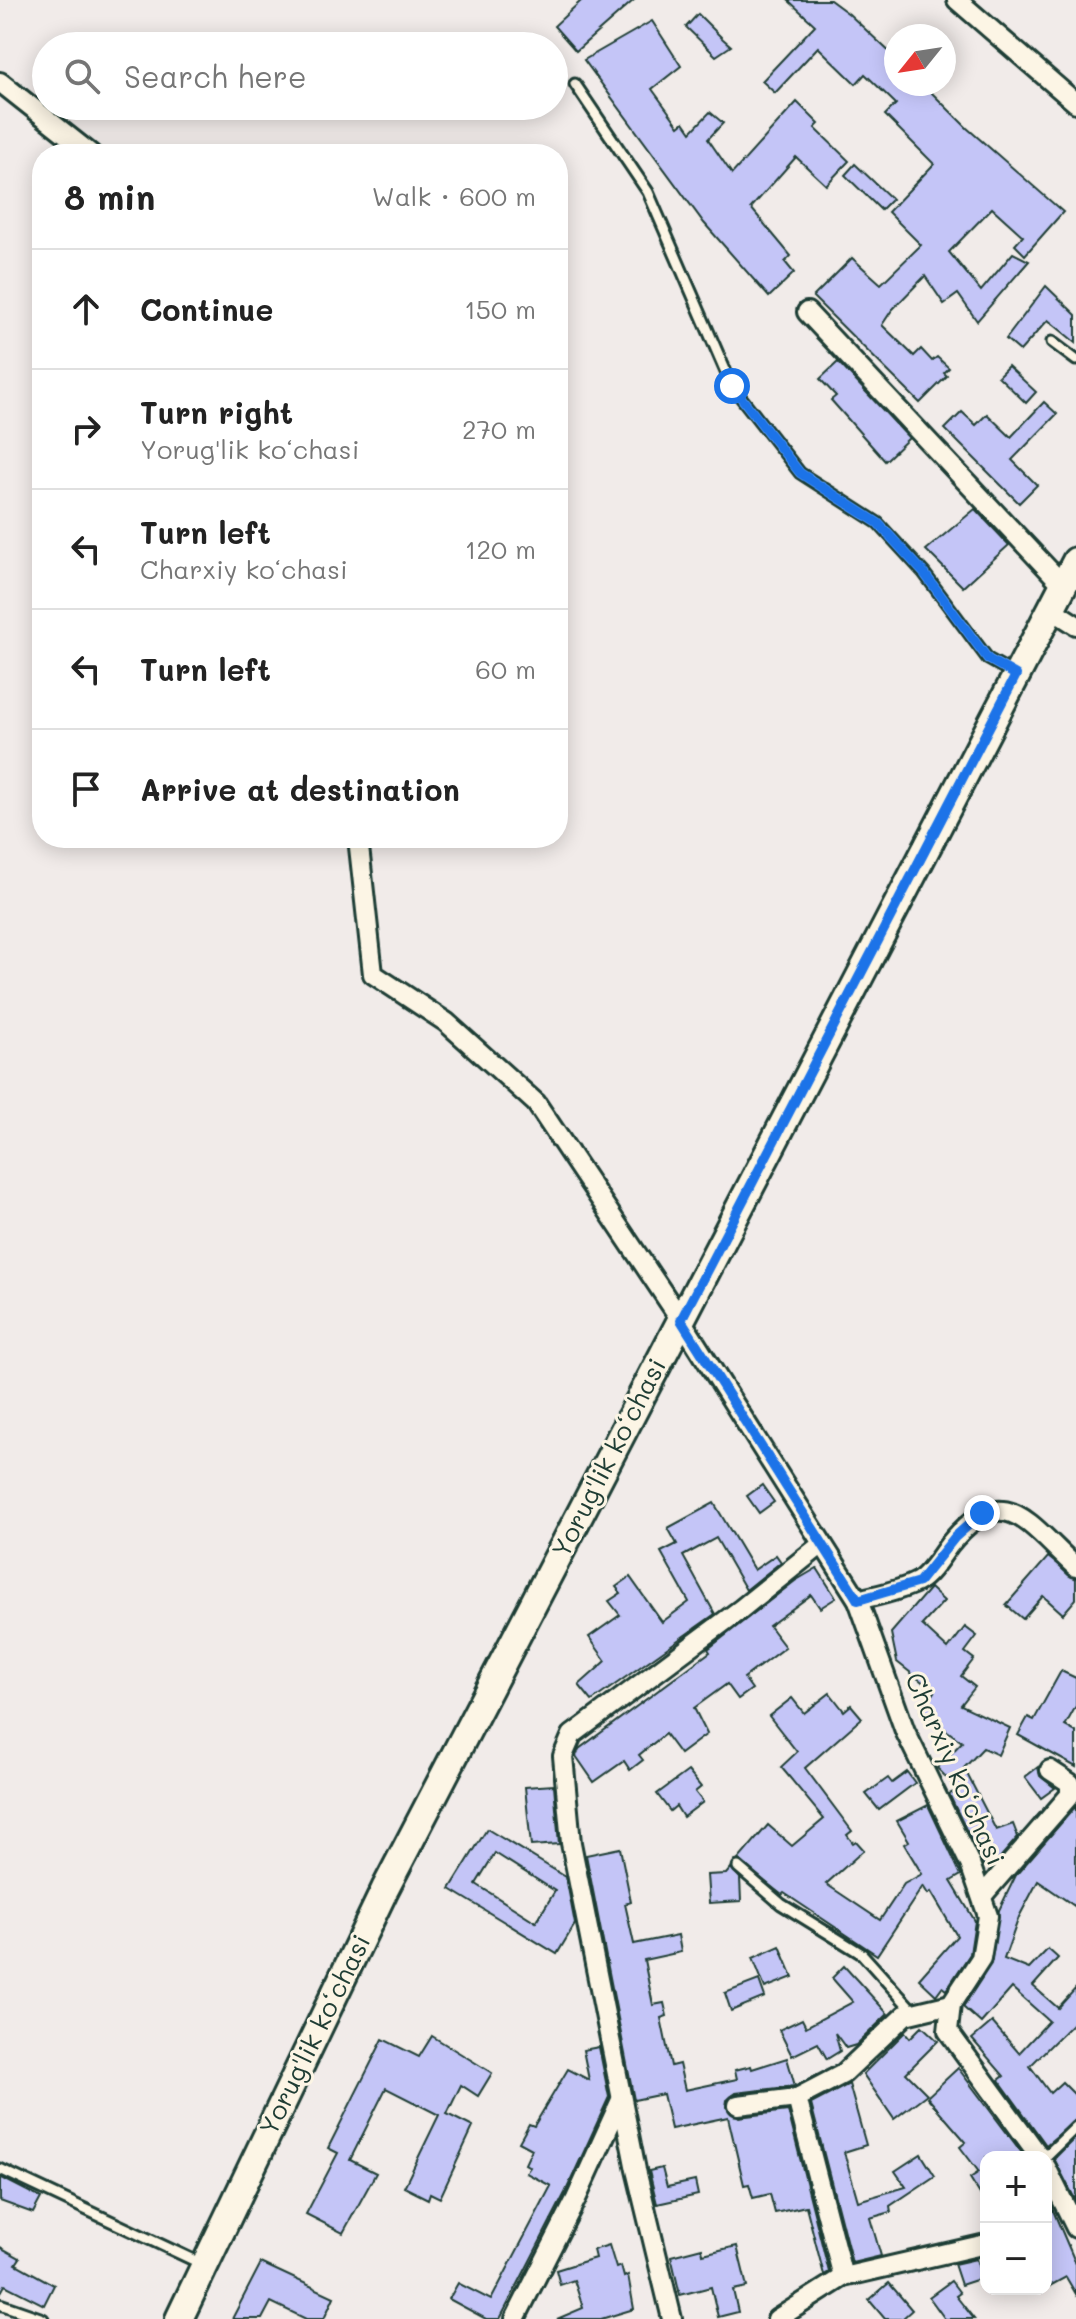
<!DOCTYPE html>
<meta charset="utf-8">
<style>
:root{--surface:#fff;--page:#f6f6f6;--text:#222;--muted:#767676;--line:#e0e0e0}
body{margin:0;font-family:Mali,sans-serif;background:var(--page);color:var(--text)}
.controls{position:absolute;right:24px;bottom:24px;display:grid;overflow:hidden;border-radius:16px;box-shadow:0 4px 20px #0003}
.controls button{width:72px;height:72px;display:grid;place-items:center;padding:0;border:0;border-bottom:2px solid var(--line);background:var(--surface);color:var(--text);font:40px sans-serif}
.compass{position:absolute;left:884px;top:24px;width:72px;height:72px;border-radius:50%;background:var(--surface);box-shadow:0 4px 20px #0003;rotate:240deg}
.stop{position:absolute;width:24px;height:24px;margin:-18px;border:6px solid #1a73e8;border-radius:50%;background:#fff}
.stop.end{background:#1a73e8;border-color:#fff;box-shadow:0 2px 8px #0008}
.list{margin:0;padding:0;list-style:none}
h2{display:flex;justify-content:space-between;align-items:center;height:104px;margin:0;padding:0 32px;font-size:34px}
h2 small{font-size:26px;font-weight:400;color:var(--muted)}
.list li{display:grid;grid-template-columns:52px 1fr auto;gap:24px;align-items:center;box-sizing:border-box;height:120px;padding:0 32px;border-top:2px solid var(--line)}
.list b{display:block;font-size:30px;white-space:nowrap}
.list p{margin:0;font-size:26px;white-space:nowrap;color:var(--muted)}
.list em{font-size:26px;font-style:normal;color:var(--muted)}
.icon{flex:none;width:44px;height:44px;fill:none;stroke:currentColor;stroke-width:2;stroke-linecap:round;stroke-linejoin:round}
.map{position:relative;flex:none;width:1076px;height:2319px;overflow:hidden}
.search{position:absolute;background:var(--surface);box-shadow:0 4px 20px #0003;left:32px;top:32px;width:536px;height:88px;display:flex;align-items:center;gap:20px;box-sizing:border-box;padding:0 28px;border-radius:44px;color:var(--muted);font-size:30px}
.panel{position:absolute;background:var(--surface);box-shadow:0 4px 20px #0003;left:32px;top:144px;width:536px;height:704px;border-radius:32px}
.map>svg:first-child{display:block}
.building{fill:#c4c5f7;stroke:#1f3d34;stroke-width:2;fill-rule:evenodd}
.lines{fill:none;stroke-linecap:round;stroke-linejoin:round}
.lane-casing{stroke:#1f3d34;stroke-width:15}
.street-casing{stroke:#1f3d34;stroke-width:24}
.secondary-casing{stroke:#1f3d34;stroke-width:32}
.lane{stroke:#fcf5e5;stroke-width:9}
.street{stroke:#fcf5e5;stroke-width:18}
.secondary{stroke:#fcf5e5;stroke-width:26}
.route{stroke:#1a73e8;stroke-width:10}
.labels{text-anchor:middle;stroke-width:6;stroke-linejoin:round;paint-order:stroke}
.street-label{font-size:26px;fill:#1f3d34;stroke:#fcf5e5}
</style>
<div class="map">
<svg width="1076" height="2319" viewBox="0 0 1076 2319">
<rect width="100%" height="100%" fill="#f1ebe9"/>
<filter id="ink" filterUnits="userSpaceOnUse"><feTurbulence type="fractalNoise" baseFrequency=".0125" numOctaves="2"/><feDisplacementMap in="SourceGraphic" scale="16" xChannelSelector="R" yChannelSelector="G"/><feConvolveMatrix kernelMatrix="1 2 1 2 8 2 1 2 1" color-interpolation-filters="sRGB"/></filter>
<g filter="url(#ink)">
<!-- building -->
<g class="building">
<path d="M 582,0 L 634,0 L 576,51 L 554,26 Z"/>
<path d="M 788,0 L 830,0 L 849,14 L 896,58 L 896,84 L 923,84 L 967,128 L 1063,212 L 1025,255 L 1015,245 L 1023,236 L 992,208 L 949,252 L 981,291 L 1013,253 L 1029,261 L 977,321 L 958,294 L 944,304 L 925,276 L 892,310 L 882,325 L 914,356 L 921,349 L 932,361 L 937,357 L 949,368 L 944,373 L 947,376 L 920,403 L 813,297 L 852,258 L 881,284 L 921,245 L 888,212 L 934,164 L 885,115 L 896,104 L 865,74 L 856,84 L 818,47 L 775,93 L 762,81 L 815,25 Z"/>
<path d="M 698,14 L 723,39 L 731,46 L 716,56 L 686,27 Z"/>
<path d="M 652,21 L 681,66 L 652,89 L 679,126 L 684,122 L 691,132 L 710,112 L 723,123 L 708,139 L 732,174 L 797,102 L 819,124 L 815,128 L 849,161 L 826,185 L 796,157 L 751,208 L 791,256 L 785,262 L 794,273 L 769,297 L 704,223 L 584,60 Z"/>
<path d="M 855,164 L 892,199 L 881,210 L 845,175 Z"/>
<path d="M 1046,286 L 1076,315 L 1076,343 L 1048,320 L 1020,351 L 1006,339 Z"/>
<path d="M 838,362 L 909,438 L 885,461 L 831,400 L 836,396 L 820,379 Z"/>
<path d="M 1008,366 L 1036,392 L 1026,403 L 998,376 Z"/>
<path d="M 1044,402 L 1057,414 L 1012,460 L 1037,485 L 1019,503 L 945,429 L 962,412 L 976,425 L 987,414 L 1011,437 Z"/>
<path d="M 975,509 L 1009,545 L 963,587 L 926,550 Z"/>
<path d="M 762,1485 L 774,1502 L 759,1513 L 747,1496 Z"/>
<path d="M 714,1503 L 754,1570 L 776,1555 L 781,1562 L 746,1590 L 716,1538 L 683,1556 L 715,1614 L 592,1701 L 579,1685 L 606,1661 L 589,1637 L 620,1615 L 609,1601 L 621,1593 L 616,1587 L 630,1577 L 662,1622 L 689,1602 L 661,1552 L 677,1544 L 668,1528 Z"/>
<path d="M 1048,1557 L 1076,1579 L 1076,1599 L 1063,1614 L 1043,1596 L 1023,1619 L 1006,1605 Z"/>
<path d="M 817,1568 L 836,1598 L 820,1608 L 811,1595 L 769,1626 L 785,1647 L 744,1678 L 752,1689 L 738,1699 L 727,1684 L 694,1708 L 707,1734 L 680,1754 L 665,1734 L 639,1755 L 643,1760 L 630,1770 L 624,1761 L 594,1782 L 576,1756 L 579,1749 L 710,1652 L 708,1649 L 795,1581 Z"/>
<path d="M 930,1588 L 944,1601 L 922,1625 L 948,1649 L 965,1627 L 977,1636 L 965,1652 L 974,1659 L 961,1676 L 975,1687 L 961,1705 L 1010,1728 L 998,1755 L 983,1748 L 964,1768 L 996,1830 L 1013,1824 L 1018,1837 L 998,1860 L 983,1865 L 949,1794 L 959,1790 L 937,1768 L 962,1742 L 921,1711 L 935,1692 L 897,1662 L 891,1633 Z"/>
<path d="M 1061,1671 L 1076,1678 L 1076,1706 L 1065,1726 L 1076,1732 L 1076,1767 L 1018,1735 L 1028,1717 L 1034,1720 Z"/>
<path d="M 830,1693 L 844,1711 L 851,1705 L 862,1718 L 805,1768 L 852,1831 L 847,1835 L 853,1843 L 856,1841 L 864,1850 L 826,1884 L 880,1920 L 904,1884 L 922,1874 L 904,1844 L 909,1841 L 897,1821 L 928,1805 L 961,1875 L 951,1881 L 975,1921 L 970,1954 L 946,1990 L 942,1987 L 936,1995 L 919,1979 L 957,1936 L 931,1892 L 928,1894 L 923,1886 L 877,1955 L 784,1893 L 782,1895 L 738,1860 L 768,1825 L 792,1846 L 824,1819 L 781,1767 L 797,1752 L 769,1716 L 792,1698 L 804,1713 Z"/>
<path d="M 1038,1767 L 1040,1776 L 1055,1788 L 1041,1798 L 1025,1777 Z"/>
<path d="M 688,1771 L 701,1787 L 695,1792 L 703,1802 L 683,1817 L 676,1806 L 670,1811 L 657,1794 Z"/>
<path d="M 907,1772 L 915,1783 L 879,1810 L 866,1794 L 888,1778 L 892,1783 Z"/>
<path d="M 554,1785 L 559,1844 L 531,1846 L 525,1787 Z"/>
<path d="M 1076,1806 L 1076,1907 L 1038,1881 L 1019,1917 L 1004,1959 L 1029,1969 L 1048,1949 L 1058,1958 L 1033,1986 L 1058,2008 L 1076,1988 L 1076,2020 L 1030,2066 L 1050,2093 L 1062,2082 L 1076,2096 L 1076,2120 L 1046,2145 L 999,2080 L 1004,2076 L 972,2039 L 992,2022 L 1019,2053 L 1049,2021 L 1012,1988 L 981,2023 L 963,2007 L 991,1964 L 999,1910 L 1016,1875 Z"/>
<path d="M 487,1829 L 566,1877 L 575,1924 L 557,1954 L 450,1889 ZM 495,1853 L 555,1891 L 536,1922 L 476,1884 Z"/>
<path d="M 620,1848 L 631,1902 L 625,1904 L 634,1944 L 678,1935 L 681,1952 L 644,1960 L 653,2005 L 664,2003 L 667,2016 L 661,2018 L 671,2066 L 679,2064 L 685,2090 L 737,2079 L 735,2070 L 751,2066 L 752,2069 L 787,2058 L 795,2086 L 736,2093 L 727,2100 L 726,2107 L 739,2117 L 788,2111 L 829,2272 L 824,2275 L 806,2206 L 775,2213 L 770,2194 L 753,2198 L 749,2184 L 744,2185 L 728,2117 L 671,2129 L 663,2094 L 634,2100 L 586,1855 Z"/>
<path d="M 731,1868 L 740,1878 L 741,1901 L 709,1903 L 707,1875 L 726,1874 Z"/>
<path d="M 780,1946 L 793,1977 L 765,1988 L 753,1958 Z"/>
<path d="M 844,1966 L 888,2014 L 856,2045 L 846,2048 L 835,2033 L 840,2051 L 827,2059 L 818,2043 L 792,2056 L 779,2030 L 802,2019 L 806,2027 L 853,2002 L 832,1978 Z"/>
<path d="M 759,1980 L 765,1997 L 731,2011 L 725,1993 Z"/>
<path d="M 922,2026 L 938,2041 L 906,2073 L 927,2094 L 894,2119 L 863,2074 L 905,2032 L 910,2038 Z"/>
<path d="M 432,2036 L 492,2073 L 478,2096 L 461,2085 L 447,2114 L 473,2127 L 440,2198 L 430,2193 L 428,2199 L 404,2187 L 439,2115 L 386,2088 L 350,2160 L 376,2173 L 343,2233 L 306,2214 L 338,2153 L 328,2148 L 383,2039 L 419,2057 Z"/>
<path d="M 599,2047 L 609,2097 L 565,2193 L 500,2319 L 486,2319 L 449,2299 L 458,2283 L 491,2300 L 551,2186 L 526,2173 L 530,2167 L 525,2164 L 532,2149 L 519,2142 L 529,2124 L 534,2126 L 568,2069 L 589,2080 L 583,2050 Z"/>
<path d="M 958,2068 L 1025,2157 L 986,2157 L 986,2204 L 970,2178 L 979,2172 L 960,2147 L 966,2142 L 927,2097 Z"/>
<path d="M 849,2084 L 866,2145 L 844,2152 L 858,2201 L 906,2187 L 895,2171 L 921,2154 L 935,2176 L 890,2206 L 891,2212 L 870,2218 L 881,2256 L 852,2263 L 811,2104 Z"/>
<path d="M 1076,2137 L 1076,2201 L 1054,2159 Z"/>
<path d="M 662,2168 L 667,2187 L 695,2181 L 698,2195 L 657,2204 L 649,2171 Z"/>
<path d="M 0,2177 L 41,2198 L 33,2213 L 0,2201 Z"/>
<path d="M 1046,2194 L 1076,2264 L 1076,2294 L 1066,2277 L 1046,2288 Z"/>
<path d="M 609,2245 L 616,2268 L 621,2266 L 624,2277 L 628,2275 L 634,2309 L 601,2319 L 557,2319 L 583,2308 L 574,2280 L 560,2285 L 556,2270 L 595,2258 L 593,2250 Z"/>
<path d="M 737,2246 L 747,2287 L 733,2290 L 738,2312 L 718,2317 L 711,2287 L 680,2295 L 671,2256 L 702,2248 L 703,2254 Z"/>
<path d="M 0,2247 L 20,2258 L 16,2264 L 54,2285 L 44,2305 L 5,2285 L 0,2294 Z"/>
<path d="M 976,2259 L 982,2278 L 961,2285 L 954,2264 Z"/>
<path d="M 261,2263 L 334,2297 L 324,2319 L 306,2319 L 271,2302 L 262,2319 L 232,2319 Z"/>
<path d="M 951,2281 L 960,2293 L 956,2296 L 974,2319 L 945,2319 L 929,2297 Z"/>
<path d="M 889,2283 L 912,2310 L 902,2319 L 885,2319 L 869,2300 Z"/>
</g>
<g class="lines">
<defs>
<g id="lane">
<path d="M 575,84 L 648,192 L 732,386 L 800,473 L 878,523 L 924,573 L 988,659 L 1013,673"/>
<path d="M 1052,342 L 1076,360"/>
<path d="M 738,1867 L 781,1904 L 862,1954 L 914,2012"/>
<path d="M 1045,2157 L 1076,2127"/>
<path d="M 0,2169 L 202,2264"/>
<path d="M 0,2304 L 43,2319"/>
</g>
<g id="street">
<path d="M 957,0 L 1076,103"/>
<path d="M 0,82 L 91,154"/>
<path d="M 807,312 L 1063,585"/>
<path d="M 1051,609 L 1076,625"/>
<path d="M 358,838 L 373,974 L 446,1022 L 536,1103 L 681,1320 L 858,1600 L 905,1731 L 970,1864 L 988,1916 L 981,1958 L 951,2004 L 948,2031 L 1040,2157"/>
<path d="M 858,1600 C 877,1595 900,1591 917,1582 C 929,1576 941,1556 949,1545 C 1004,1477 1028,1524 1076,1567"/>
<path d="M 982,1896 L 1070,1795 L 1070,1783 L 1050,1770"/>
<path d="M 797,2098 L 843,2277"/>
<path d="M 738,2105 L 797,2098 L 843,2074 L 905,2015 L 951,2004"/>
<path d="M 1046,2167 L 1076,2228"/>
<path d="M 515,2319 L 576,2199 L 621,2100"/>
<path d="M 672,2319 L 636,2170 L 571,1843 L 563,1756 L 572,1735 L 741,1609 L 822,1544"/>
<path d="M 777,2319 L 843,2277 L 986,2244"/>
</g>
<path id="secondary" d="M 179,2319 L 385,1889 L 1076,561"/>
</defs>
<!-- lane casing -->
<use href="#lane" class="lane-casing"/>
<!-- street casing -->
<use href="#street" class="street-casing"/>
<!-- secondary casing -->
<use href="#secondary" class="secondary-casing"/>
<!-- lane -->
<use href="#lane" class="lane"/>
<!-- street -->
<use href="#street" class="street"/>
<!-- secondary -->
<use href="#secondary" class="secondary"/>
</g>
</g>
<g class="lines" filter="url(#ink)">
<!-- route -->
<path class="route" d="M 732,386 L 800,473 L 878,523 L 924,573 L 988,659 L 1016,675 L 681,1320 L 858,1600 L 919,1582 L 955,1537 L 982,1513"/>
</g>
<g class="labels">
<!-- street labels -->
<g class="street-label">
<text transform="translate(609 1458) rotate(-63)" y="9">Yorug'lik koʻchasi</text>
<text transform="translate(955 1769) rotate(66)" y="9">Charxiy koʻchasi</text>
<text transform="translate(315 2035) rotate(-64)" y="9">Yorug'lik koʻchasi</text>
</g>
</g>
</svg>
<div class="controls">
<button>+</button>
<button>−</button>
</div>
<svg class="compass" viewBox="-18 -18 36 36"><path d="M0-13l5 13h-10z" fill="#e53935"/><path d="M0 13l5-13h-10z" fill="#767676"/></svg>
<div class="stop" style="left:732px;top:386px"></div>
<div class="stop end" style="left:982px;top:1513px"></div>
<div class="search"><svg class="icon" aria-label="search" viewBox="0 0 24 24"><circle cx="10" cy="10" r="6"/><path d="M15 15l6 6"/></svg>Search here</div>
<section class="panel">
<h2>8 min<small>Walk · 600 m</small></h2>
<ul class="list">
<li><svg class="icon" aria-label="ahead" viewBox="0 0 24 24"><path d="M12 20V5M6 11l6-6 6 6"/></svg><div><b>Continue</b></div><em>150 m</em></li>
<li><svg class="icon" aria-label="right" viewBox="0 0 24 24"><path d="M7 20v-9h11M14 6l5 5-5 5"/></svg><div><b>Turn right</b><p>Yorug'lik koʻchasi</p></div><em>270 m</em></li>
<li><svg class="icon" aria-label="left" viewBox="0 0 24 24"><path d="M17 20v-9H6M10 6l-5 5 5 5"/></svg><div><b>Turn left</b><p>Charxiy koʻchasi</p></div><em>120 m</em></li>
<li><svg class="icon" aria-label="left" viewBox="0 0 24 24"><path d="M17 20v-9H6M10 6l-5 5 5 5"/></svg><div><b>Turn left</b></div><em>60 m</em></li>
<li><svg class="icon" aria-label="arrive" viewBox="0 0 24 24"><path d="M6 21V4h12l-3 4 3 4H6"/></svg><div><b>Arrive at destination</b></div></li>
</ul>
</section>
</div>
